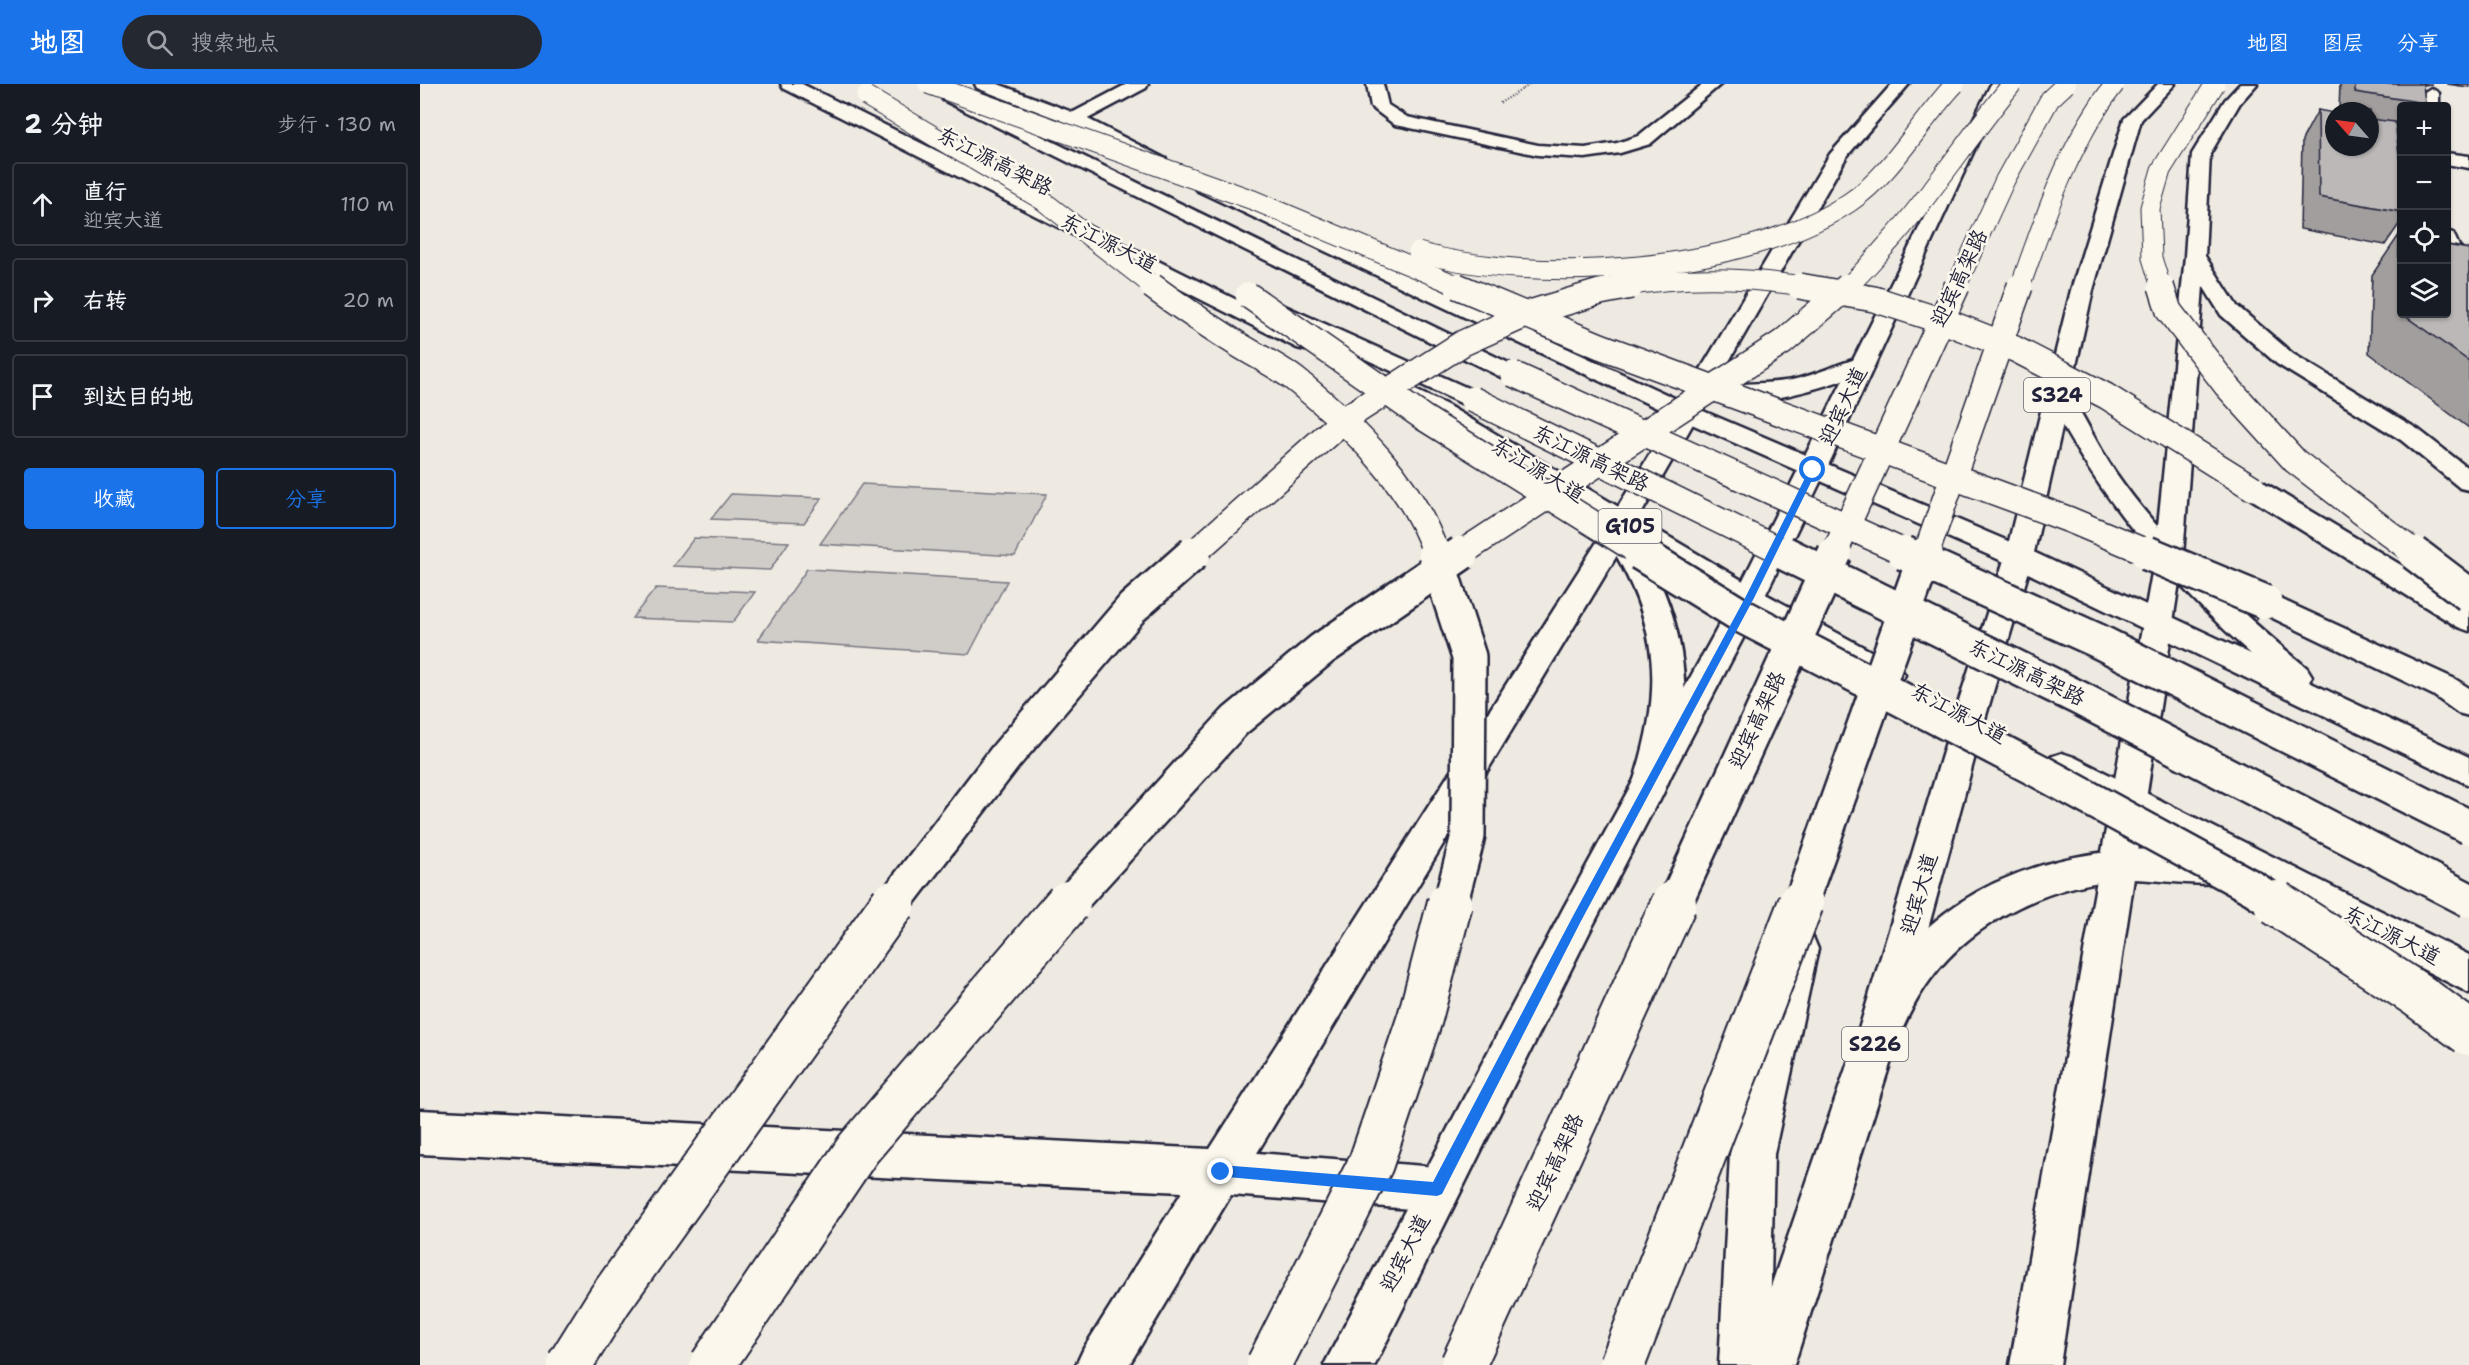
<!DOCTYPE html>
<html lang="zh">
<meta charset="utf-8">
<style>
:root{--surface:#171b24;--page:#242831;--text:#f1f3f6;--muted:#9ea1a6;--line:#363941;--accent:#1a73e8}
body{margin:0;font-family:"Shantell Sans","LXGW WenKai TC",sans-serif;background:var(--page);color:var(--text)}
.controls{position:absolute;right:18px;top:18px;display:grid;overflow:hidden;border-radius:6px;box-shadow:0 2px 4px #0004}
.controls button{width:54px;height:54px;display:grid;place-items:center;padding:0;border:0;border-bottom:2px solid var(--line);background:var(--surface);color:var(--text);font:30px sans-serif}
.compass{position:absolute;left:1905px;top:18px;width:54px;height:54px;border-radius:50%;background:var(--surface);box-shadow:0 2px 4px #0004;rotate:298deg}
.stop{position:absolute;width:18px;height:18px;margin:-14px;border:4px solid #1a73e8;border-radius:50%;background:#fff}
.stop.end{background:#1a73e8;border-color:#fff;box-shadow:0 2px 6px #0008}
.list{margin:0;padding:0;list-style:none}
h2{display:flex;justify-content:space-between;align-items:center;height:78px;margin:0;padding:0 24px;font-size:26px}
h2 small{font-size:20px;font-weight:400;color:var(--muted)}
.list li{display:grid;grid-template-columns:39px 1fr auto;gap:18px;align-items:center;box-sizing:border-box;height:84px;margin:0 12px 12px;padding:0 12px;border:2px solid var(--line);border-radius:6px}
.list b{display:block;font-size:22px;white-space:nowrap}
.list p{margin:0;font-size:20px;white-space:nowrap;color:var(--muted)}
.list em{font-size:20px;font-style:normal;color:var(--muted)}
.actions{display:flex;gap:12px;padding:18px 24px}
.actions a{flex:1;padding:14px 0;border:2px solid var(--accent);border-radius:6px;text-align:center;font-size:21px;color:var(--accent)}
.actions .main{background:var(--accent);color:#fff}
.icon{flex:none;width:33px;height:33px;fill:none;stroke:currentColor;stroke-width:2;stroke-linecap:round;stroke-linejoin:round}
.map{position:relative;flex:none;width:2049px;height:1281px;overflow:hidden}
header{display:flex;align-items:center;gap:36px;box-sizing:border-box;height:84px;padding:0 30px;background:var(--accent);color:#fff}
header strong{font-size:28px}
nav{display:flex;gap:33px;margin-inline-start:auto;font-size:21px}
.search{width:420px;height:54px;background:var(--page);display:flex;align-items:center;gap:15px;box-sizing:border-box;padding:0 21px;border-radius:33px;color:var(--muted);font-size:22px}
main{display:flex}
aside{flex:1;background:var(--surface)}
.map>svg:first-child{display:block}
.green{fill:#d0cdc9;stroke:#797882;stroke-width:1.5}
.lines{fill:none;stroke-linecap:round;stroke-linejoin:round}
.lane-casing{stroke:#22223b;stroke-width:5}
.street-casing{stroke:#22223b;stroke-width:5}
.secondary-casing{stroke:#22223b;stroke-width:5}
.primary-casing{stroke:#22223b;stroke-width:5}
.highway-casing{stroke:#22223b;stroke-width:5}
.path{stroke:#22223b;stroke-width:2;stroke-dasharray:1 2;stroke-linecap:butt}
.lane{fill:#fbf7ec;fill-rule:evenodd}
.street{fill:#fbf7ec;fill-rule:evenodd}
.secondary{fill:#fbf7ec;fill-rule:evenodd}
.primary{fill:#fbf7ec;fill-rule:evenodd}
.highway{fill:#fbf7ec;fill-rule:evenodd}
.highway-bridge-far3-casing{stroke:#22223b;stroke-width:21;stroke-linecap:butt}
.highway-bridge-far2-casing{stroke:#22223b;stroke-width:28;stroke-linecap:butt}
.highway-bridge-far1-casing{stroke:#22223b;stroke-width:38;stroke-linecap:butt}
.highway-bridge-casing{stroke:#22223b;stroke-width:48;stroke-linecap:butt}
.highway-bridge-far3{stroke:#fbf7ec;stroke-width:19}
.highway-bridge-far2{stroke:#fbf7ec;stroke-width:25}
.highway-bridge-far1{stroke:#fbf7ec;stroke-width:33}
.highway-bridge{stroke:#fbf7ec;stroke-width:44}
.wall{fill:#a29e9e;stroke:#22223b;stroke-width:1.5}
.building{fill:#bcb8b8;stroke:#22223b;stroke-width:1.5}
.route{fill:#1a73e8}
.labels{text-anchor:middle;stroke-width:5;stroke-linejoin:round;paint-order:stroke}
.shield{fill:#fbf7ec;stroke:#636270;stroke-width:1.5}
.shield-label{font-size:20px;font-weight:bold;fill:#22223b}
.street-label{font-size:21px;fill:#22223b;stroke:#fbf7ec}
</style>
<header>
<strong>地图</strong>
<div class="search"><svg class="icon" aria-label="search" viewBox="0 0 24 24"><circle cx="10" cy="10" r="6"/><path d="M15 15l6 6"/></svg>搜索地点</div>
<nav><a>地图</a><a>图层</a><a>分享</a></nav>
</header>
<main>
<aside>
<h2>2 分钟<small>步行 · 130 m</small></h2>
<ul class="list">
<li><svg class="icon" aria-label="ahead" viewBox="0 0 24 24"><path d="M12 20V5M6 11l6-6 6 6"/></svg><div><b>直行</b><p>迎宾大道</p></div><em>110 m</em></li>
<li><svg class="icon" aria-label="right" viewBox="0 0 24 24"><path d="M7 20v-9h11M14 6l5 5-5 5"/></svg><div><b>右转</b></div><em>20 m</em></li>
<li><svg class="icon" aria-label="arrive" viewBox="0 0 24 24"><path d="M6 21V4h12l-3 4 3 4H6"/></svg><div><b>到达目的地</b></div></li>
</ul>
<div class="actions"><a class="main">收藏</a><a>分享</a></div>
</aside>
<div class="map">
<svg width="2049" height="1281" viewBox="0 0 2049 1281">
<rect width="100%" height="100%" fill="#eeeae2"/>
<filter id="ink" filterUnits="userSpaceOnUse"><feTurbulence type="fractalNoise" baseFrequency=".0167" numOctaves="2"/><feDisplacementMap in="SourceGraphic" scale="12" xChannelSelector="R" yChannelSelector="G"/><feConvolveMatrix kernelMatrix="1 2 1 2 8 2 1 2 1" color-interpolation-filters="sRGB"/></filter>
<g filter="url(#ink)">
<!-- green -->
<g class="green">
<path d="M 442,400 L 627,410 L 595,472 L 400,460 Z"/>
<path d="M 311,410 L 402,414 L 384,439 L 291,435 Z"/>
<path d="M 274,454 L 369,458 L 350,486 L 253,482 Z"/>
<path d="M 387,485 L 388,485 L 587,497 L 549,570 L 338,556 Z"/>
<path d="M 236,504 L 335,508 L 313,538 L 212,534 Z"/>
</g>
<g class="lines">
<defs>
<g id="lane">
<path d="M 2011,4 L 2019,9 L 2019,22 L 2002,22 L 2003,9 Z"/>
<path d="M 2026,69 L 2049,72 L 2049,84 L 2026,80 Z"/>
<path d="M 2026,147 L 2033,149 L 2039,162 L 2049,171 L 2049,188 L 2042,186 L 2026,173 Z"/>
</g>
<path id="street" d="M 947,0 L 963,0 L 968,21 L 987,33 L 1118,61 L 1165,64 L 1197,59 L 1218,52 L 1283,0 L 1301,0 L 1230,60 L 1200,69 L 1165,74 L 1118,71 L 981,42 L 975,41 L 951,23 Z"/>
<g id="secondary">
<path d="M 707,0 L 728,0 L 726,4 L 660,39 L 648,39 L 645,35 L 648,31 Z"/>
<path d="M 1472,0 L 1489,0 L 1427,72 L 1205,458 L 837,1069 L 1017,1083 L 1033,1089 L 1039,1105 L 1033,1121 L 1017,1127 L 811,1111 L 709,1281 L 656,1281 L 664,1264 L 762,1108 L 0,1070 L 0,1026 L 790,1065 L 1177,458 L 1410,70 Z"/>
<path d="M 1820,0 L 1837,0 L 1820,19 L 1790,70 L 1785,172 L 1817,222 L 1873,270 L 1999,346 L 2049,385 L 2049,406 L 2040,404 L 1981,356 L 1857,280 L 1801,231 L 1783,202 L 1763,472 L 1640,1281 L 1590,1281 L 1735,472 L 1765,172 L 1772,70 L 1805,16 Z"/>
</g>
<g id="primary">
<path d="M 1571,0 L 1588,0 L 1581,8 L 1406,386 L 1344,514 L 1170,847 L 955,1281 L 904,1281 L 1144,823 L 1314,514 Z"/>
<path d="M 1738,0 L 1755,0 L 1721,36 L 1673,206 L 1613,473 L 1565,635 L 1478,955 L 1374,1281 L 1324,1281 L 1436,955 L 1533,635 L 1585,473 L 1651,206 L 1704,35 Z"/>
</g>
<g id="highway">
<path d="M 361,0 L 382,0 L 893,254 L 897,259 L 893,264 L 885,266 L 877,264 L 363,4 Z"/>
<path d="M 555,0 L 578,0 L 660,31 L 746,75 L 748,79 L 746,83 L 732,83 L 648,39 L 557,4 Z"/>
<path d="M 529,7 L 1101,285 L 1105,290 L 1101,295 L 1093,297 L 1085,295 L 523,16 L 521,12 Z"/>
<path d="M 785,97 L 1276,324 L 1609,466 L 1831,570 C 1745,493 1678,412 1625,310 L 1628,305 L 1637,303 L 1646,305 C 1664,331 1677,361 1695,388 C 1747,463 1817,525 1887,584 L 1892,592 L 1889,598 L 2049,673 L 2049,701 L 1589,480 L 1258,334 L 778,107 L 775,103 L 778,99 Z"/>
<path d="M 865,222 L 1061,310 L 1064,315 L 1061,320 L 1052,322 L 1043,320 L 857,234 L 854,229 L 857,224 Z"/>
<path d="M 1443,273 L 1451,275 L 1455,280 L 1451,285 C 1409,303 1333,326 1288,315 L 1285,310 L 1288,305 C 1315,298 1344,301 1372,296 C 1397,291 1419,279 1443,273 Z"/>
<path d="M 963,291 L 1027,321 L 1340,507 L 1480,583 L 1485,591 L 1480,599 L 1469,603 L 1458,599 L 1318,521 L 1218,459 C 1268,534 1282,636 1239,718 L 1227,722 L 1215,718 L 1210,708 C 1244,608 1242,542 1184,451 L 1188,445 L 1192,444 L 1009,331 L 954,303 L 951,298 L 954,293 Z"/>
<path d="M 1833,396 L 1843,398 L 2049,522 L 2049,547 L 2038,543 L 1823,410 L 1820,404 L 1823,398 Z"/>
<path d="M 1845,508 L 2035,595 L 2049,604 L 2049,632 L 2038,629 L 2013,611 L 1834,525 L 1830,518 L 1834,511 Z"/>
<path d="M 1642,669 L 1654,673 L 2049,871 L 2049,909 L 1817,789 L 1814,796 C 1788,805 1741,795 1710,795 C 1634,798 1556,834 1510,896 C 1493,919 1483,943 1472,969 L 1457,974 L 1442,969 L 1436,955 C 1449,926 1462,897 1482,871 C 1551,785 1670,758 1775,767 L 1630,691 L 1625,682 L 1630,673 Z"/>
<path d="M 1379,848 L 1393,853 L 1398,865 L 1354,1070 L 1349,1281 L 1299,1281 L 1310,1070 L 1360,865 L 1365,853 Z"/>
</g>
</defs>
<!-- lane casing -->
<use href="#lane" class="lane-casing"/>
<!-- street casing -->
<use href="#street" class="street-casing"/>
<!-- secondary casing -->
<use href="#secondary" class="secondary-casing"/>
<!-- primary casing -->
<use href="#primary" class="primary-casing"/>
<!-- highway casing -->
<use href="#highway" class="highway-casing"/>
<!-- path -->
<path class="path" d="M 1080,19 L 1111,0"/>
<!-- lane -->
<use href="#lane" class="lane"/>
<!-- street -->
<use href="#street" class="street"/>
<!-- secondary -->
<use href="#secondary" class="secondary"/>
<!-- primary -->
<use href="#primary" class="primary"/>
<!-- highway -->
<use href="#highway" class="highway"/>
<defs>
<g id="highway-bridge-far3">
<path d="M 508,0 L 833,116 L 1041,203"/>
<path d="M 446,12 L 622,116 L 734,203"/>
<path d="M 998,168 C 1116,202 1326,188 1430,118 C 1473,89 1499,38 1535,0"/>
<path d="M 1203,203 C 1264,191 1326,193 1388,203"/>
<path d="M 1427,203 C 1444,188 1458,170 1474,153 C 1516,104 1551,50 1592,0"/>
<path d="M 1536,203 L 1585,96 L 1630,15 L 1646,0"/>
<path d="M 1600,203 C 1625,133 1648,60 1695,0"/>
<path d="M 1741,203 L 1732,174 L 1730,124 L 1741,86 L 1795,0"/>
</g>
<g id="highway-bridge-far2">
<path d="M 732,202 C 760,223 789,242 819,261 C 838,273 860,283 877,297 C 934,343 993,400 1016,470"/>
<path d="M 1037,202 L 1180,262 L 1650,436 L 1731,470"/>
<path d="M 1379,202 L 1454,215 L 1534,241 L 1595,265 L 1686,312 L 1833,404"/>
<path d="M 1741,202 L 1749,227 L 1806,301 L 1875,377 L 1996,470"/>
<path d="M 828,211 L 1004,334 L 1222,470"/>
<path d="M 1093,290 L 1488,470"/>
<path d="M 1052,315 L 1367,470"/>
<path d="M 773,470 L 926,334 L 1043,259 L 1110,229 L 1180,208 L 1211,202"/>
<path d="M 1040,470 L 1363,258 L 1428,202"/>
<path d="M 1414,470 L 1537,202"/>
<path d="M 1506,470 L 1600,202"/>
</g>
<g id="highway-bridge-far1">
<path d="M 1015,469 L 1049,573 L 1048,752 L 1030,821"/>
<path d="M 1220,469 L 1322,532 L 1619,687 L 1833,804 L 1859,821"/>
<path d="M 1364,469 L 1659,614 L 2049,816"/>
<path d="M 1484,469 L 1676,556 L 2049,743"/>
<path d="M 1727,469 L 1845,518"/>
<path d="M 1994,469 L 2049,511"/>
<path d="M 472,821 L 586,672 L 713,523 L 774,469"/>
<path d="M 647,821 L 815,637 L 902,565 L 1042,469"/>
<path d="M 1254,821 L 1415,469"/>
<path d="M 1380,821 L 1506,469"/>
</g>
<g id="highway-bridge">
<path d="M 1856,819 L 1996,910 L 2049,949"/>
<path d="M 149,1281 L 189,1217 L 473,819"/>
<path d="M 292,1281 L 438,1065 L 648,819"/>
<path d="M 849,1281 L 951,1079 L 1000,934 L 1030,819"/>
<path d="M 1043,1281 L 1254,819"/>
<path d="M 1202,1281 L 1381,819"/>
</g>
</defs>
<!-- highway-bridge-far3 casing -->
<use href="#highway-bridge-far3" class="highway-bridge-far3-casing"/>
<!-- highway-bridge-far2 casing -->
<use href="#highway-bridge-far2" class="highway-bridge-far2-casing"/>
<!-- highway-bridge-far1 casing -->
<use href="#highway-bridge-far1" class="highway-bridge-far1-casing"/>
<!-- highway-bridge casing -->
<use href="#highway-bridge" class="highway-bridge-casing"/>
<!-- highway-bridge-far3 -->
<use href="#highway-bridge-far3" class="highway-bridge-far3"/>
<!-- highway-bridge-far2 -->
<use href="#highway-bridge-far2" class="highway-bridge-far2"/>
<!-- highway-bridge-far1 -->
<use href="#highway-bridge-far1" class="highway-bridge-far1"/>
<!-- highway-bridge -->
<use href="#highway-bridge" class="highway-bridge"/>
</g>
<!-- wall -->
<g class="wall">
<path d="M 1920,0 L 2012,0 L 2003,1 L 2005,19 L 2003,22 L 1982,22 L 1982,48 L 1976,47 L 1982,94 L 1982,136 L 1965,161 L 1880,145 L 1882,56 L 1898,26 L 1950,63 L 1950,27 L 1919,27 Z"/>
<path d="M 2027,0 L 2049,0 L 2049,3 L 2048,3 Z"/>
<path d="M 1979,151 L 2049,165 L 2049,344 L 1949,269 L 1952,191 Z"/>
</g>
<!-- building -->
<g class="building">
<path d="M 1935,0 L 2003,0 L 2005,19 L 1935,8 Z"/>
<path d="M 1898,26 L 1914,29 L 1914,63 L 1950,63 L 1950,35 L 1975,38 L 1982,94 L 1982,128 L 1899,113 Z"/>
<path d="M 1979,151 L 1982,152 L 1982,230 L 2026,230 L 2026,161 L 2049,165 L 2049,277 L 1978,227 Z"/>
</g>
</g>
<!-- route -->
<path class="route" d="M 1393,383 L 1397,386 L 1334,514 L 1160,839 L 1022,1110 L 1017,1112 L 796,1092 L 794,1088 L 796,1083 L 801,1081 L 1013,1098 L 1153,832 L 1325,514 L 1389,386 Z"/>
<g class="labels">
<!-- shield labels -->
<g class="shield">
<rect x="1604" y="294" width="66" height="34" rx="4.5"/>
<rect x="1178.5" y="425" width="63" height="34" rx="4.5"/>
<rect x="1422" y="943" width="66" height="34" rx="4.5"/>
</g>
<g class="shield-label">
<text x="1637" y="318">S324</text>
<text x="1210" y="449">G105</text>
<text x="1455" y="967">S226</text>
</g>
<!-- street labels -->
<g class="street-label">
<text transform="translate(575 77) rotate(27)" y="7">东江源高架路</text>
<text transform="translate(689 159) rotate(27)" y="7">东江源大道</text>
<text transform="translate(1539 194) rotate(-65)" y="7">迎宾高架路</text>
<text transform="translate(1423 322) rotate(-65)" y="7">迎宾大道</text>
<text transform="translate(1171 374) rotate(26)" y="7">东江源高架路</text>
<text transform="translate(1118 386) rotate(31)" y="7">东江源大道</text>
<text transform="translate(1607 588) rotate(26)" y="7">东江源高架路</text>
<text transform="translate(1539 629) rotate(28)" y="7">东江源大道</text>
<text transform="translate(1337 636) rotate(-65)" y="7">迎宾高架路</text>
<text transform="translate(1499 810) rotate(-74)" y="7">迎宾大道</text>
<text transform="translate(1972 851) rotate(27)" y="7">东江源大道</text>
<text transform="translate(1135 1078) rotate(-65)" y="7">迎宾高架路</text>
<text transform="translate(985 1169) rotate(-63)" y="7">迎宾大道</text>
</g>
</g>
</svg>
<div class="controls">
<button>+</button>
<button>−</button>
<button><svg class="icon" aria-label="locate" viewBox="0 0 24 24"><circle cx="12" cy="12" r="6"/><path d="M12 2v4M12 18v4M2 12h4M18 12h4"/></svg></button>
<button><svg class="icon" aria-label="layers" viewBox="0 0 24 24"><path d="M12 4l9 5-9 5-9-5zM3 14l9 5 9-5"/></svg></button>
</div>
<svg class="compass" viewBox="-18 -18 36 36"><path d="M0-13l5 13h-10z" fill="#e53935"/><path d="M0 13l5-13h-10z" fill="#9ea1a6"/></svg>
<div class="stop" style="left:1393px;top:386px"></div>
<div class="stop end" style="left:801px;top:1088px"></div>
</div>
</main>
